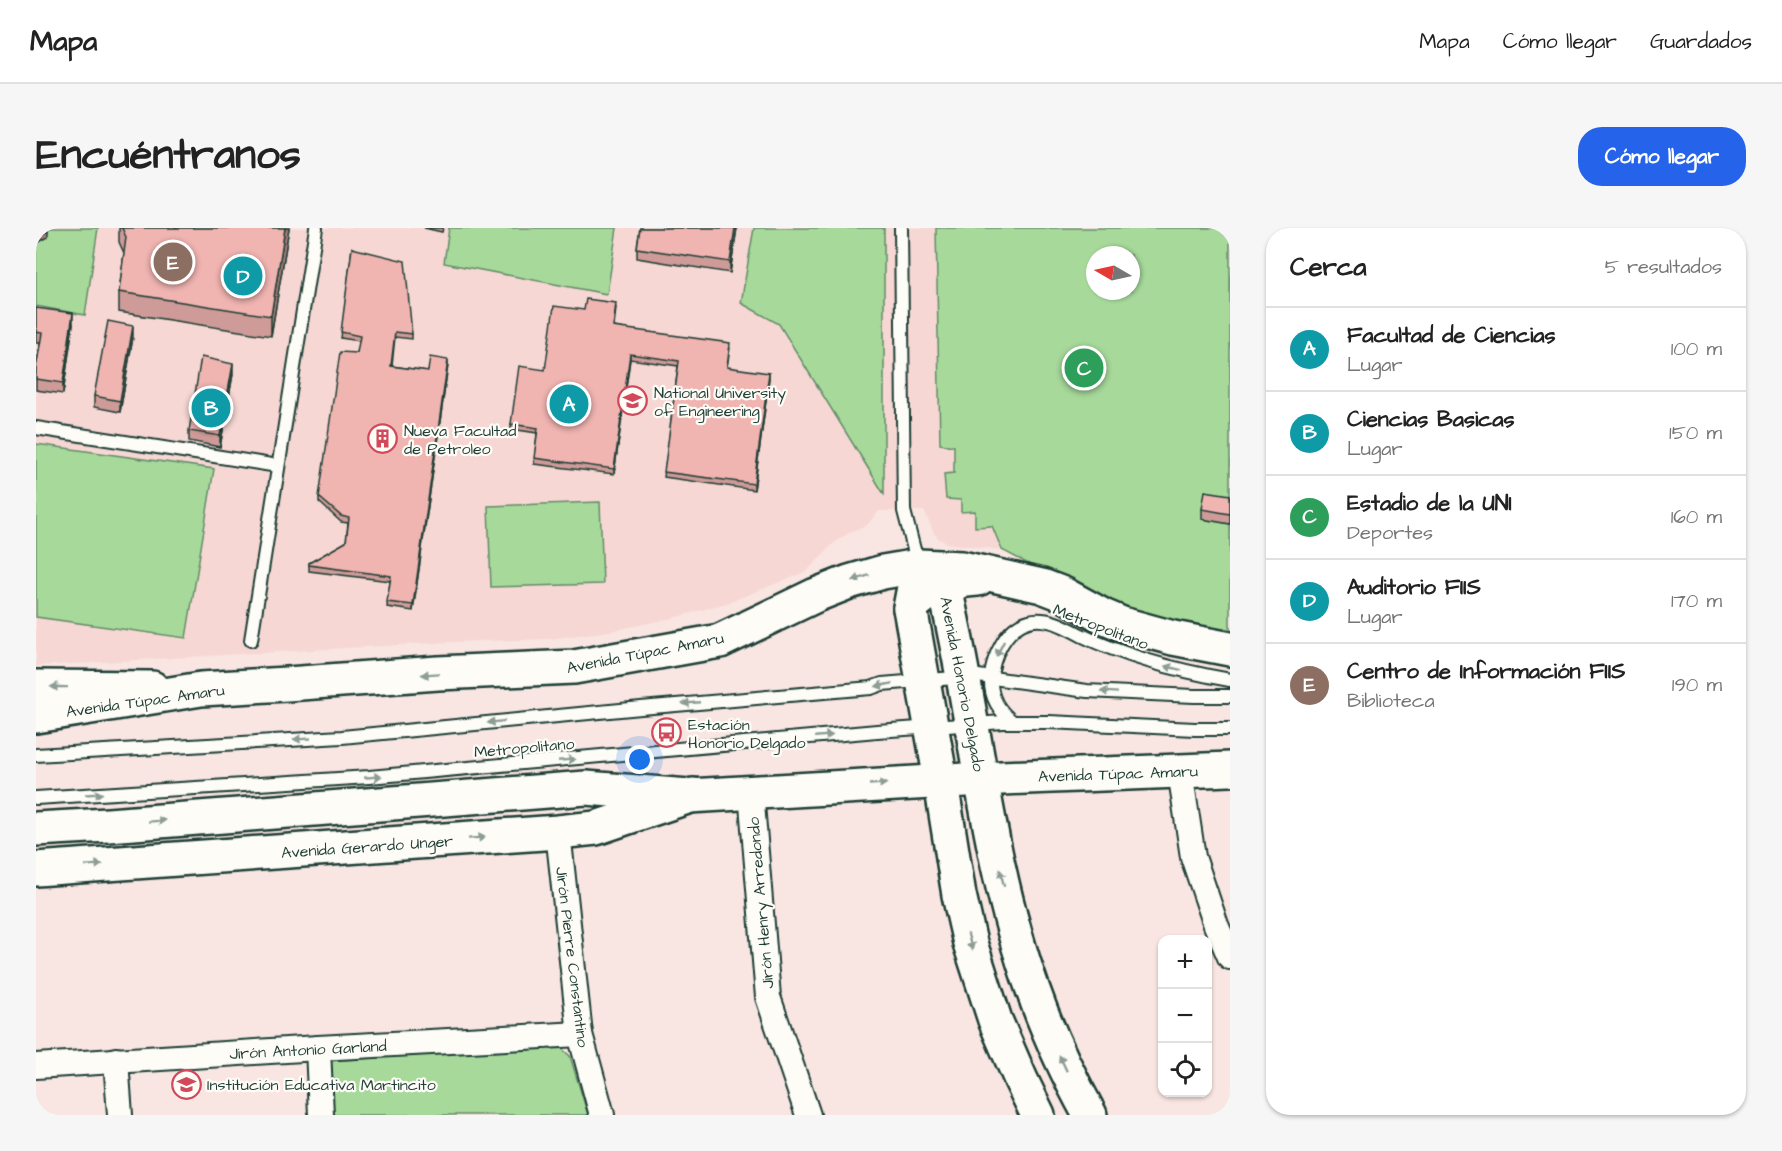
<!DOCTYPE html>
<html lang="es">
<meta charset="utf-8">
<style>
:root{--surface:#fff;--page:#f6f6f6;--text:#222;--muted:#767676;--line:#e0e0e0;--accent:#2563eb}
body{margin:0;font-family:"Architects Daughter",sans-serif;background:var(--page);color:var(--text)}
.controls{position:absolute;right:18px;bottom:18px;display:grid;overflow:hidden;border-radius:12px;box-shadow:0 2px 4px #0004}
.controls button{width:54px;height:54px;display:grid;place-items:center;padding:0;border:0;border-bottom:2px solid var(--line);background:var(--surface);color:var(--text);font:30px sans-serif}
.compass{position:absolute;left:1050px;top:18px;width:54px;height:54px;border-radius:50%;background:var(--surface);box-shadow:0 2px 4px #0004;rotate:279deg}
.you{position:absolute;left:604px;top:532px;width:21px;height:21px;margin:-15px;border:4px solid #fff;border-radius:50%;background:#1a73e8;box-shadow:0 0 0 9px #1a73e833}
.badge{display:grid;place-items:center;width:39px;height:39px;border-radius:50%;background:var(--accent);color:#fff;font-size:20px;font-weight:700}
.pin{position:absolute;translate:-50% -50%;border:3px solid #fff;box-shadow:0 2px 6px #0006}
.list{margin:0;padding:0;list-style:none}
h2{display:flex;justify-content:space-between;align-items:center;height:78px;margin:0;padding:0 24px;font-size:26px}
h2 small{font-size:20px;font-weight:400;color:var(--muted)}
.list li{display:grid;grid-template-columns:39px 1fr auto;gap:18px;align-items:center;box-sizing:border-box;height:84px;padding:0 24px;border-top:2px solid var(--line)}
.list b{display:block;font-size:22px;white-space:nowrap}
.list p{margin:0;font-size:20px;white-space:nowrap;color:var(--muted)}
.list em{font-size:20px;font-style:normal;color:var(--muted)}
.icon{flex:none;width:33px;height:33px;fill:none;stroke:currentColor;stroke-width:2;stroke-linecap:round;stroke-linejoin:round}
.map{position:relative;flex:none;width:1194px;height:887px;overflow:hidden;border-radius:24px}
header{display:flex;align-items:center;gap:36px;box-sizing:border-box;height:84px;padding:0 30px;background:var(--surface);border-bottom:2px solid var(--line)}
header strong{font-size:28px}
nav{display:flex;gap:33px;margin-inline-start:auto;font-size:21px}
.intro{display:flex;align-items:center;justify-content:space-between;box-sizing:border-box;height:144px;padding:0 36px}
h1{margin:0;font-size:42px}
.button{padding:15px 27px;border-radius:24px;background:var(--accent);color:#fff;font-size:21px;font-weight:700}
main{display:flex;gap:36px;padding:0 36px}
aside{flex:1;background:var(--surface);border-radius:24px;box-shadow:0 2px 4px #0004}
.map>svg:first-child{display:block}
.built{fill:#f6d7d3;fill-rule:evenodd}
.green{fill:#a7d99b;stroke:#638b68;stroke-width:1.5;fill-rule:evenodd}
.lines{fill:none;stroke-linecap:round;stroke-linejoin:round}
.lane-casing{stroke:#1f3d34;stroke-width:16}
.street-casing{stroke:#1f3d34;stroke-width:28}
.secondary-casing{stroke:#1f3d34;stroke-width:38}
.primary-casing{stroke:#1f3d34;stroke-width:38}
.lane{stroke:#fdfcf7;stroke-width:12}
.street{stroke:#fdfcf7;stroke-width:24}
.secondary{stroke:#fdfcf7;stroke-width:33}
.primary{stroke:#fdfcf7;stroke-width:33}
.wall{fill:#ce9b98;stroke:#1f3d34;stroke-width:1.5}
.shaded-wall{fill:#a87e7c;stroke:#1f3d34;stroke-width:1.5}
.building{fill:#f0b4b1;stroke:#1f3d34;stroke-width:1.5}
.oneway{fill:#8e9c96}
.labels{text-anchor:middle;stroke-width:4.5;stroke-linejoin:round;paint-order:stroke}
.poi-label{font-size:16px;fill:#1f3d34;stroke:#fdfcf7;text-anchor:start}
.street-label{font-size:16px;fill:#1f3d34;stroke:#fdfcf7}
</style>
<header>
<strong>Mapa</strong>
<nav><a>Mapa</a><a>Cómo llegar</a><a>Guardados</a></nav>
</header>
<div class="intro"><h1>Encuéntranos</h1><a class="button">Cómo llegar</a></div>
<main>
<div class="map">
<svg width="1194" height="887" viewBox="0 0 1194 887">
<rect width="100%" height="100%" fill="#f9e6e2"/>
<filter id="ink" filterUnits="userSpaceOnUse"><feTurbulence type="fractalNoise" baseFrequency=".0167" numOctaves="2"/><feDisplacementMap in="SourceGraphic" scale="12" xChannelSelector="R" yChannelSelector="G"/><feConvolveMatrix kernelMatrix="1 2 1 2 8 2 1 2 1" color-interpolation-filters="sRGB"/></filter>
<g filter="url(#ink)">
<!-- built -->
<path class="built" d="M 0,0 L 1194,0 L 1066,375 L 966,322 L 911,315 L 903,311 L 898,305 L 888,283 L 843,283 L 831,297 L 814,304 L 797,316 L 771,343 L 694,374 L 641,389 L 575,403 L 513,411 L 415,414 L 0,438 ZM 1059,27 L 1095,27 L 1095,63 L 1059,63 Z"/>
<!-- green -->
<g class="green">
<path d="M 0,0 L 62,0 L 49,87 L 0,78 Z"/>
<path d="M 413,0 L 581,0 L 571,66 L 408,35 Z"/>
<path d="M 718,0 L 848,0 L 848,266 L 743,96 L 705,75 Z"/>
<path d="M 900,0 L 1194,0 L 1194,406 L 1176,404 L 1066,375 L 966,322 L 956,298 L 939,299 L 939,283 L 925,284 L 925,272 L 910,271 L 908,246 L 918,245 L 918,218 L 904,216 ZM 1059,27 L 1095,27 L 1095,63 L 1059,63 Z"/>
<path d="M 0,216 L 178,241 L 150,410 L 0,389 Z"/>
<path d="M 564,274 L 567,356 L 455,359 L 452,278 Z"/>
<path d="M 524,819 L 534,828 L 552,887 L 292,887 L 289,833 Z"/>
</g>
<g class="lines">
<defs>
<g id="lane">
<path d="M 865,0 L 868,283 L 882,337"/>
<path d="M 0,200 L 242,238"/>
<path d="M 215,412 L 280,0"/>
<path d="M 977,494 C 963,483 954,470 955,451 C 956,429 970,399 993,393 C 1011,388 1030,399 1045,407 C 1092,430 1143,443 1194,452"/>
<path d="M 0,527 L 306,509 L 605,480 L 835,460 L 846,456 L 942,448 L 1051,463 L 1158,468 L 1194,468"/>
<path d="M 0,570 L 333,549 L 841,503 L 967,494 L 1013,494 L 1159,501 L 1194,501"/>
</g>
<g id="street">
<path d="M 1144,543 L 1157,629 L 1180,697 L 1194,729"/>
<path d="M 715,564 L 732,769 L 772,887"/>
<path d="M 522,604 L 544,806 L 566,887"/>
<path d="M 282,820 L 285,887"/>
<path d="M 80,832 L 84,887"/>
<path d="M 0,838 L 282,820 L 544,806"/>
</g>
<g id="secondary">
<path d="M 0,459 L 116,460"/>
<path d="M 0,641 L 522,604 L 560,600 L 657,567"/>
<path d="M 1002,887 L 985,852 L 959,792 L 934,715 L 923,667 L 902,536 L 874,380 L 882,338 L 908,356 C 940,491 950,631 997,762 C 1012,805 1032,847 1054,887"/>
</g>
<g id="primary">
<path d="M 874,380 C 893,361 915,352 942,351"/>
<path d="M 0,488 L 165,461 L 251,456 L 402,445 L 538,439 L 684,413 L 780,367 L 813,354 L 847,344 L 882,338 L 926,340 L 1006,358 L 1027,366 L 1067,388 L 1086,396 L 1137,410 L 1194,421"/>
<path d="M 0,601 L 72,597 L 550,560 L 653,568 L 965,550 L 1194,541"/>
</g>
</defs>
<!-- lane casing -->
<use href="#lane" class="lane-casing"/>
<!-- street casing -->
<use href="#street" class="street-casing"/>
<!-- secondary casing -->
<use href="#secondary" class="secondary-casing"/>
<!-- primary casing -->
<use href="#primary" class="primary-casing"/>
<!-- lane -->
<use href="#lane" class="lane"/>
<!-- street -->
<use href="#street" class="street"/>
<!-- secondary -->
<use href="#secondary" class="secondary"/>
<!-- primary -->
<use href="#primary" class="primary"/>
</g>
<!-- wall -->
<g class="wall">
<path d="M 83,0 L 253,0 L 235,108 L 83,84 L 83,64 L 88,25 L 83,14 Z"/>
<path d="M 388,0 L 407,0 L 406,4 Z"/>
<path d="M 604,0 L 701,0 L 694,45 L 601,30 L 601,20 Z"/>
<path d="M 316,20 L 376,106 L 376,111 L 359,109 L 356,138 L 392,143 L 412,137 L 377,383 L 351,379 L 354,353 L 273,343 L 273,335 L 310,314 L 312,295 L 305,294 L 283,274 L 283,269 L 321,125 L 324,113 L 305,110 Z"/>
<path d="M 0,80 L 37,96 L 27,166 L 0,162 L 0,141 L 4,115 L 0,115 Z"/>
<path d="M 580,80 L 578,99 L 694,120 L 691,139 L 733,150 L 718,262 L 628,249 L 642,138 L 594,131 L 578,246 L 498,236 L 501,205 L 475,201 L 475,196 L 509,142 Z"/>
<path d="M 97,109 L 84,184 L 58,179 L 58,168 Z"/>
<path d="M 197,146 L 184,219 L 153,213 L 153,203 Z"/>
<path d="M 1194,267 L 1194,296 L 1166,291 L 1166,281 Z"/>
</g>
<!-- shaded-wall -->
<g class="shaded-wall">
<path d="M 12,0 L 12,9 L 0,16 L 0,10 Z"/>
<path d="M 249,0 L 253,0 L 235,108 L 235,88 Z"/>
<path d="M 699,0 L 701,0 L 694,45 L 694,34 Z"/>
<path d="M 37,85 L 37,96 L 27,166 L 27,155 Z"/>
<path d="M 97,98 L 97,109 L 84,184 L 84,173 Z"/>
<path d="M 594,126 L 594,131 L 578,246 L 578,241 Z"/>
<path d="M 412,132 L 412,137 L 377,383 L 377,377 Z"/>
<path d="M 197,136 L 197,146 L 184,219 L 184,208 Z"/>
<path d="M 733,145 L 733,150 L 718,262 L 718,256 Z"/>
</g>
<!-- building -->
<g class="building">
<path d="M 0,0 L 12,0 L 12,3 L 0,10 Z"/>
<path d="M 86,0 L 249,0 L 235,88 L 83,64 L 90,9 Z"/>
<path d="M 604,0 L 699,0 L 694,34 L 601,20 Z"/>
<path d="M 316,20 L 369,33 L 376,106 L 359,104 L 355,138 L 392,143 L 394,129 L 412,132 L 377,377 L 351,374 L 355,348 L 273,337 L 273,335 L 310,314 L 313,290 L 305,288 L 283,269 L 304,124 L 321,125 L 324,108 L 305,104 Z"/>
<path d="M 550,71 L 580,75 L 577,99 L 694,115 L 691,139 L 733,145 L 718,256 L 628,244 L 643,133 L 594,126 L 578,241 L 498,230 L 502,200 L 475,196 L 483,138 L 509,142 L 518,78 L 548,82 Z"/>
<path d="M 0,80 L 37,85 L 27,155 L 0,151 L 0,141 L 6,105 L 0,104 Z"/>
<path d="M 72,93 L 97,98 L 84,173 L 58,168 Z"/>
<path d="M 165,129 L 197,136 L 184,208 L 153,203 Z"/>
<path d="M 1169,263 L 1194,267 L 1194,286 L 1166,281 Z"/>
</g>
<!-- one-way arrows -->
<defs><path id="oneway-solid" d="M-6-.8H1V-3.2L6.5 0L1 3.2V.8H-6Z" transform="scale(1.5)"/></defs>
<g class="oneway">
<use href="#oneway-solid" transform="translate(825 350) rotate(162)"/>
<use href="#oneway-solid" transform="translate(964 421) rotate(117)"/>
<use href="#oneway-solid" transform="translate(1137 440) rotate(-166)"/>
<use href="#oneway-solid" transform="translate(394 446) rotate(176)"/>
<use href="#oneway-solid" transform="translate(848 457) rotate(169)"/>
<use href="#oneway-solid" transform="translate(23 459) rotate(-179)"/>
<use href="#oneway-solid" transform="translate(1073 464) rotate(-176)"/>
<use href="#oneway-solid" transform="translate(655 475) rotate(175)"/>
<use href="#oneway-solid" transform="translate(460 494) rotate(174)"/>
<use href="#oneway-solid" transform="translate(788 508) rotate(-5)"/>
<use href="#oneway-solid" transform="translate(266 511) rotate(177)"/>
<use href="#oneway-solid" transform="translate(531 532) rotate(-5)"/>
<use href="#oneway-solid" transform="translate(337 549) rotate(-5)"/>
<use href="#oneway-solid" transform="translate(842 556) rotate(-3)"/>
<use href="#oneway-solid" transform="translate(58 566) rotate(-3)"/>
<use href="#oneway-solid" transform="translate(121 593) rotate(-4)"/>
<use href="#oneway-solid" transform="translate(441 610) rotate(-4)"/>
<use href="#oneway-solid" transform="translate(58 637) rotate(-4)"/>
<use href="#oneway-solid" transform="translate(966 650) rotate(-104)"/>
<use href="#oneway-solid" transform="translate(934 714) rotate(75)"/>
<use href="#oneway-solid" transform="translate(1027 835) rotate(-115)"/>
</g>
</g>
<!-- icons -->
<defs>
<symbol id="university-ring" viewBox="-11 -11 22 22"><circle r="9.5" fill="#fdfcf7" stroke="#d1495b" stroke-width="1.5"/><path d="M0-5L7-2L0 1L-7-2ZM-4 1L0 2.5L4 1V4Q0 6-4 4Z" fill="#d1495b"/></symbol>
<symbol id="building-ring" viewBox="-11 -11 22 22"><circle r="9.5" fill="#fdfcf7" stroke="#d1495b" stroke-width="1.5"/><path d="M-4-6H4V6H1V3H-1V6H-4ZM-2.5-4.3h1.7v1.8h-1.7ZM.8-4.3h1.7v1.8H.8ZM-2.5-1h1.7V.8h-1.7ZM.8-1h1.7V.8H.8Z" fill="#d1495b"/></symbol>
<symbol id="bus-ring" viewBox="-11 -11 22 22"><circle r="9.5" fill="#fdfcf7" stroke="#d1495b" stroke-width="1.5"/><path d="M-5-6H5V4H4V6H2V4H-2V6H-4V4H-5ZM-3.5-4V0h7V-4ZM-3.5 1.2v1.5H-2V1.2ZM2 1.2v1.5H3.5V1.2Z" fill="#d1495b"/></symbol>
<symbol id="school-ring" viewBox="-11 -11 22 22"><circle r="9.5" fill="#fdfcf7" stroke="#d1495b" stroke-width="1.5"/><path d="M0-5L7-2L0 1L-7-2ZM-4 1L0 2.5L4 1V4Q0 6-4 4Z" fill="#d1495b"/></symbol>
</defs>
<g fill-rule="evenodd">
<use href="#university-ring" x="580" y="156" width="33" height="33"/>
<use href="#building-ring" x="330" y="194" width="33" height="33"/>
<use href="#bus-ring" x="614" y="488" width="33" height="33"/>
<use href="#school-ring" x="134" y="840" width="33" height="33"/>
</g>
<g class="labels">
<!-- poi labels -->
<g class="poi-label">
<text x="618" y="170">National University<tspan x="618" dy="18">of Engineering</tspan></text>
<text x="368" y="208">Nueva Facultad<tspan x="368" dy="18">de Petroleo</tspan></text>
<text x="652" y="502">Estación<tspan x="652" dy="18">Honorio Delgado</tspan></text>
<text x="171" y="862">Institución Educativa Martincito</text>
</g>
<!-- street labels -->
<g class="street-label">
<text transform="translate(1065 398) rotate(21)" y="6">Metropolitano</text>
<text transform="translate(609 424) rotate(-11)" y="6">Avenida Túpac Amaru</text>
<text transform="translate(927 456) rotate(79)" y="6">Avenida Honorio Delgado</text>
<text transform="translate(109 472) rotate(-8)" y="6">Avenida Túpac Amaru</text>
<text transform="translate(488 519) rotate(-5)" y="6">Metropolitano</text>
<text transform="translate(1082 545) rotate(-2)" y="6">Avenida Túpac Amaru</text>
<text transform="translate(331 618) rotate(-4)" y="6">Avenida Gerardo Unger</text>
<text transform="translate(724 675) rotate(-95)" y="6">Jirón Henry Arredondo</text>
<text transform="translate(537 729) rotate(83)" y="6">Jirón Pierre Constantino</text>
<text transform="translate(272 821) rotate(-3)" y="6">Jirón Antonio Garland</text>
</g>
</g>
</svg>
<div class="controls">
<button>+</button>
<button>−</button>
<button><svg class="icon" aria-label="locate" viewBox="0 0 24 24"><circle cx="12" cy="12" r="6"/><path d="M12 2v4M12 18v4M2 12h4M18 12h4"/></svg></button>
</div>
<svg class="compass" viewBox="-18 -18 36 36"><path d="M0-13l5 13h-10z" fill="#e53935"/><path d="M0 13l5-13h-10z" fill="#767676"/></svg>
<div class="you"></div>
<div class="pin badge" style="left:533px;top:176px;background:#0f9aa8">A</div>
<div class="pin badge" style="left:175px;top:180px;background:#0f9aa8">B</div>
<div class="pin badge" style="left:1048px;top:140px;background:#2e9e5b">C</div>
<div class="pin badge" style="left:207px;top:48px;background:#0f9aa8">D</div>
<div class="pin badge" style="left:137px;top:34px;background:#8d6e63">E</div>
</div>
<aside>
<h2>Cerca<small>5 resultados</small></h2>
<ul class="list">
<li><span class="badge" style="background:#0f9aa8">A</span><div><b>Facultad de Ciencias</b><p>Lugar</p></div><em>100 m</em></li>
<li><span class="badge" style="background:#0f9aa8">B</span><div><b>Ciencias Basicas</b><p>Lugar</p></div><em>150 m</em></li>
<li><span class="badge" style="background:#2e9e5b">C</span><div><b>Estadio de la UNI</b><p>Deportes</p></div><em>160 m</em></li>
<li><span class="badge" style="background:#0f9aa8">D</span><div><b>Auditorio FIIS</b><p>Lugar</p></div><em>170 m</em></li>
<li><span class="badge" style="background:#8d6e63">E</span><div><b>Centro de Información FIIS</b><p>Biblioteca</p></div><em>190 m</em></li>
</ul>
</aside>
</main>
